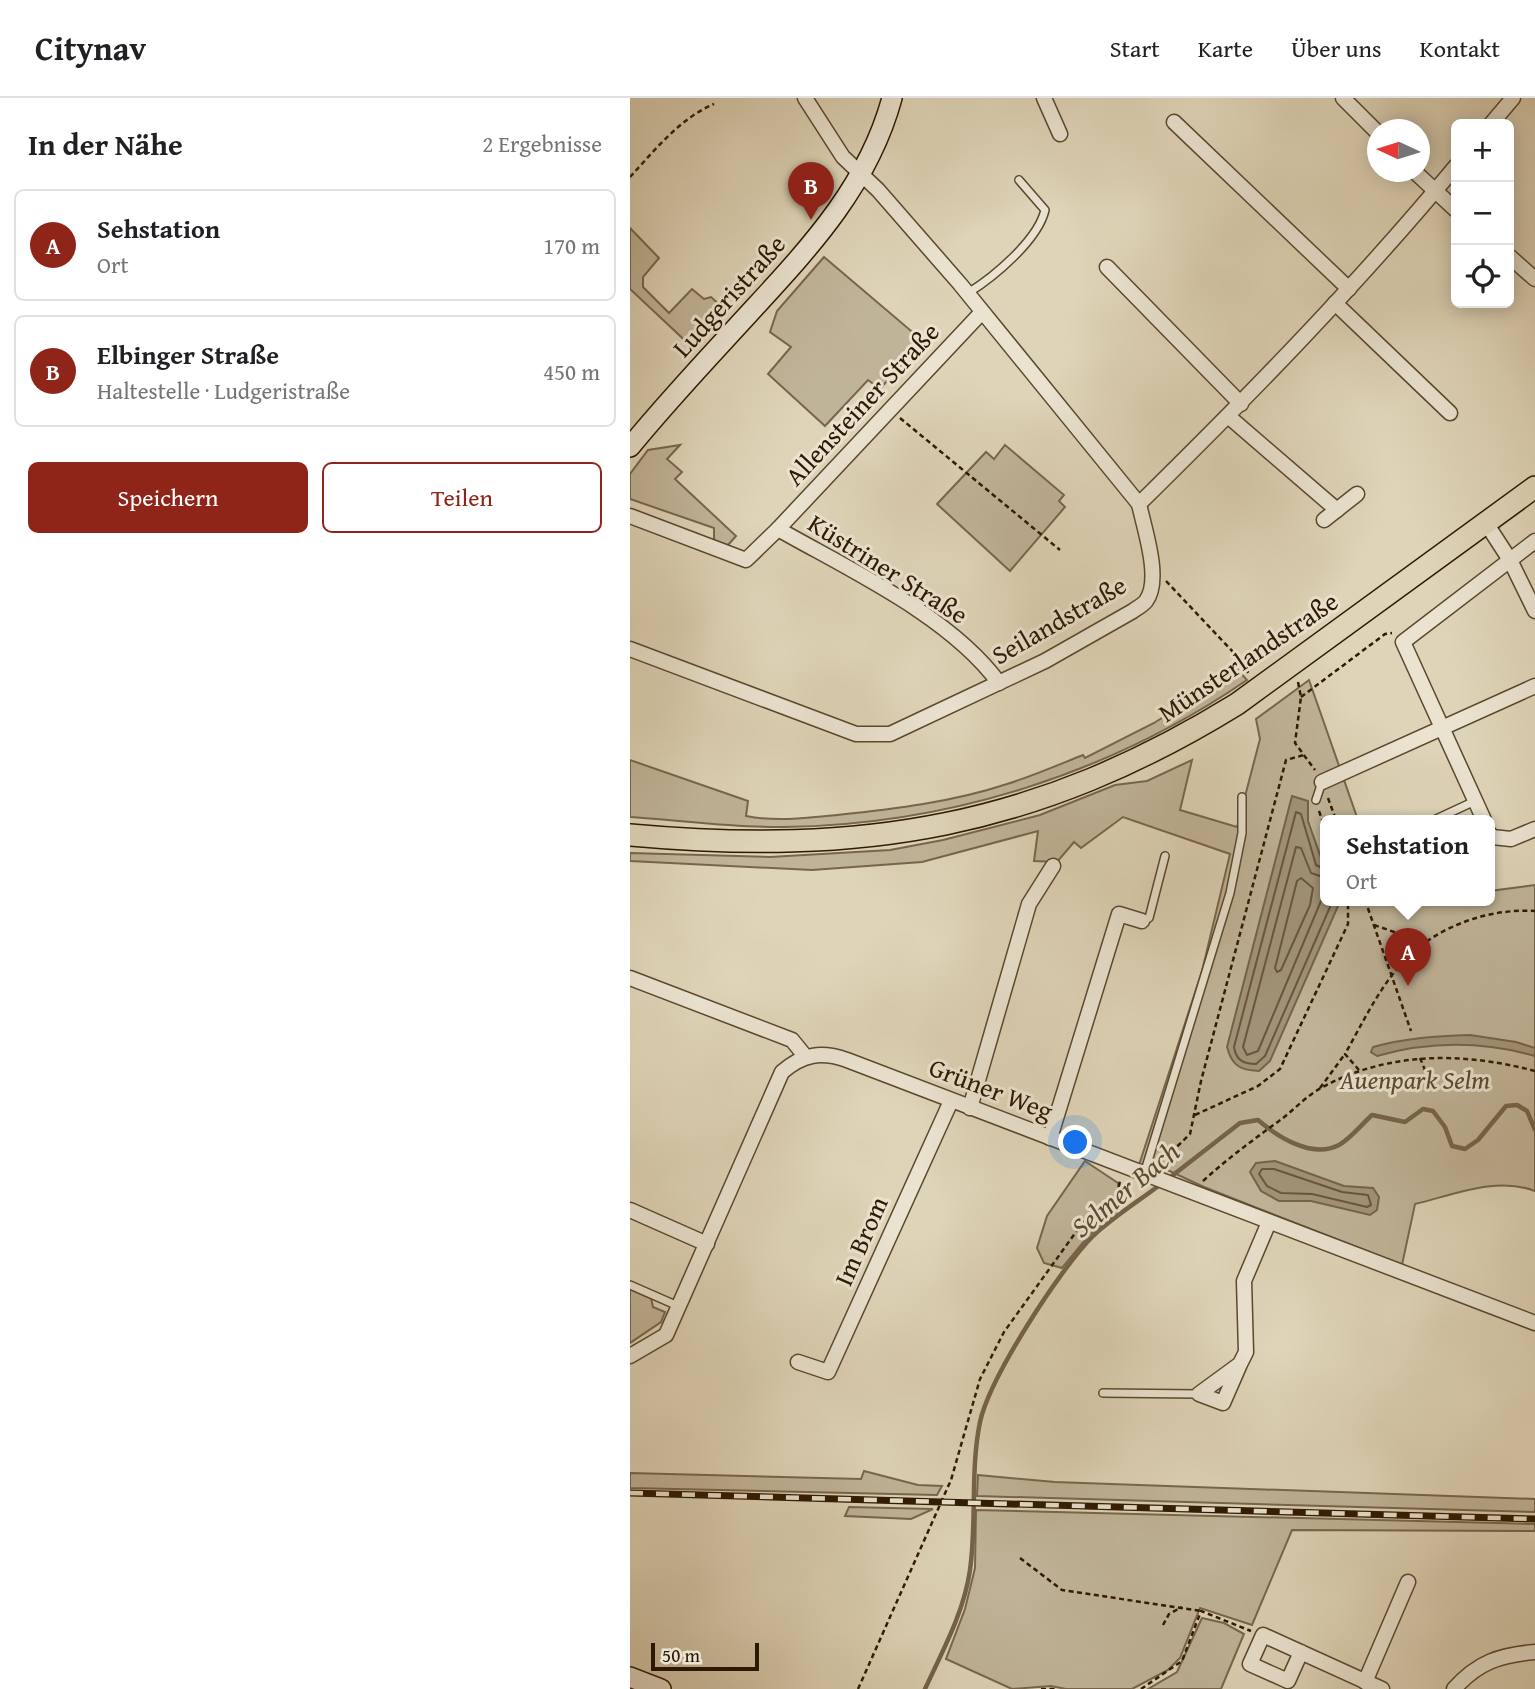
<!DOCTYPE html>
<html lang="de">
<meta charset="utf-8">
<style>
:root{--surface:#fff;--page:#f6f6f6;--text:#202124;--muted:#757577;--line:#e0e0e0;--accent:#8f2418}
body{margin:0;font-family:"Gentium Book Plus",serif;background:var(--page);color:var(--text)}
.controls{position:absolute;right:21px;top:21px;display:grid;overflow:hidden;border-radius:10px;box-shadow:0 4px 18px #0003}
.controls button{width:63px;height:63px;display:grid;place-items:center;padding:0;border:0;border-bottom:2px solid var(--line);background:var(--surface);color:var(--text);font:35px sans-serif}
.compass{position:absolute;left:737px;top:21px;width:63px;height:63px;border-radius:50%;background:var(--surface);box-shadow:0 4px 18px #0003;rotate:274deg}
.scale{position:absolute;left:21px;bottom:18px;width:108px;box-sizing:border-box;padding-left:7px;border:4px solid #2e1900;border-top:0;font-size:19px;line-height:24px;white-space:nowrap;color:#2e1900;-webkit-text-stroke:5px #eae3d0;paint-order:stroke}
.you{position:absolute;left:446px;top:1045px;width:24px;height:24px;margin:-18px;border:5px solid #fff;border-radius:50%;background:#1a73e8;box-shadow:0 0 0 10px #1a73e833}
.badge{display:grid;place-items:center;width:46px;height:46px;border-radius:50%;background:var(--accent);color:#fff;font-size:23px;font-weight:700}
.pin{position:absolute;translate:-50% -58px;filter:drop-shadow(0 2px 4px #0008)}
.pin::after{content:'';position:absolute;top:37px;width:24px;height:21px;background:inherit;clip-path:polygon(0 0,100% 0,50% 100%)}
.popup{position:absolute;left:690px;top:717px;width:175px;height:91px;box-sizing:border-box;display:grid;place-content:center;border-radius:10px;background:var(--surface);filter:drop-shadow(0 2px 5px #0005);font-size:23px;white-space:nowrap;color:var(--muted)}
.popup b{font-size:26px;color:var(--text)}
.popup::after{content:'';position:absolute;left:50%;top:100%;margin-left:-14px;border:14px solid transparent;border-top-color:var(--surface)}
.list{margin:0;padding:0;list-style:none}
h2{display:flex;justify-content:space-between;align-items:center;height:91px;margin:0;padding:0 28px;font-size:30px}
h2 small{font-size:23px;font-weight:400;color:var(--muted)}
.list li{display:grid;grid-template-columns:46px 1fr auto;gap:21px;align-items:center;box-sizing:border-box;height:112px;margin:0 14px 14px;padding:0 14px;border:2px solid var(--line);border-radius:10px}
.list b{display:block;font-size:26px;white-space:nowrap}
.list p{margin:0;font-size:23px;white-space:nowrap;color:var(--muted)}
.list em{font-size:23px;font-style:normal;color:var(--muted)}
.actions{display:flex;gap:14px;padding:21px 28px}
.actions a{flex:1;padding:16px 0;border:2px solid var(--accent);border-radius:10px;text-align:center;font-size:24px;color:var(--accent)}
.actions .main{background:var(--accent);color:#fff}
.icon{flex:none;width:38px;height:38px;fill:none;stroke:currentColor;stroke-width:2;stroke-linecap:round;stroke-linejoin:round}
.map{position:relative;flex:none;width:905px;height:1591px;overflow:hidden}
header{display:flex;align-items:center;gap:42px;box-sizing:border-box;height:98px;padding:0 35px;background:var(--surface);border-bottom:2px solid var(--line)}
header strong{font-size:33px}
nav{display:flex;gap:38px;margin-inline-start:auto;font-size:24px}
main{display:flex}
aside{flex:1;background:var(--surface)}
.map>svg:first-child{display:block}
.green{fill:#c0b498;stroke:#77664c;stroke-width:2}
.water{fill:#a29479;stroke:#746349;stroke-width:2}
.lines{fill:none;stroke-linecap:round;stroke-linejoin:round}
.shore{stroke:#68563c;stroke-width:2}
.stream{stroke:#746349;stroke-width:4.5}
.lane-casing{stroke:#5a482e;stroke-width:10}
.street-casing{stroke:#5a482e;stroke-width:17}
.secondary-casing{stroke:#2e1900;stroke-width:22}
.primary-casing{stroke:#2e1900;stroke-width:24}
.path{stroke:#2e1900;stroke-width:2.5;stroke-dasharray:5 3.5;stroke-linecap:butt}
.lane{stroke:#eae3d0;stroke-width:7}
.street{stroke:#eae3d0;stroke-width:14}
.secondary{stroke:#eae3d0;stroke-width:19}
.primary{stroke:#ded4b7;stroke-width:21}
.rail-casing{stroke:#2e1900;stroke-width:7}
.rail{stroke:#eae3d0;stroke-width:4.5;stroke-dasharray:13;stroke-linecap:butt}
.labels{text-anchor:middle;stroke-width:6;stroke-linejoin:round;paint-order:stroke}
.street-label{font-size:26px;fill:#2e1900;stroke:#eae3d0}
.park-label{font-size:26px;font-style:italic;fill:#5a482e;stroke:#eae3d0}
.water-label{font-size:28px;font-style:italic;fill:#5c4a30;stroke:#eae3d0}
</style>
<header>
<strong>Citynav</strong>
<nav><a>Start</a><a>Karte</a><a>Über uns</a><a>Kontakt</a></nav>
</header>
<main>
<aside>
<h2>In der Nähe<small>2 Ergebnisse</small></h2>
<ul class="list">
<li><span class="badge">A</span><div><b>Sehstation</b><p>Ort</p></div><em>170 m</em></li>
<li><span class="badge">B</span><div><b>Elbinger Straße</b><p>Haltestelle · Ludgeristraße</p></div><em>450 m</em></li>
</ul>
<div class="actions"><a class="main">Speichern</a><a>Teilen</a></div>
</aside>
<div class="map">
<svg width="905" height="1591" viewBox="0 0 905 1591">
<rect width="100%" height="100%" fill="#ded4b7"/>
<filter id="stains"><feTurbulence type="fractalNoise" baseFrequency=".00286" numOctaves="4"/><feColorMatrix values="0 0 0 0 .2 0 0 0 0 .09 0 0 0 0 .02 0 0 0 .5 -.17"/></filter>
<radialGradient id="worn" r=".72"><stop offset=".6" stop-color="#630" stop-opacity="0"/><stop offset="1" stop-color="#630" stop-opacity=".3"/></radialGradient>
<!-- green -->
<g class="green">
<path d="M 0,130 L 29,160 L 13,179 L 13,189 L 39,215 L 62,191 L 74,201 L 81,199 L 98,214 L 64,251 L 0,191 Z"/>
<path d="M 194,159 L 293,243 L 250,291 L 238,282 L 195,328 L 138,276 L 161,249 L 140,234 L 147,213 Z"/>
<path d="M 50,347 L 37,361 L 52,374 L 45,381 L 106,438 L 98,447 L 84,443 L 84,430 L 0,401 L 0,376 L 18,352 Z"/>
<path d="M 375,347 L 434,397 L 429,403 L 435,409 L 380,473 L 307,406 L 356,354 L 364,361 Z"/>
<path d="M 608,572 L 617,582 C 481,675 319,727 154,729 C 103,730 51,722 0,719 L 0,662 L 118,703 L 116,718 C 145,724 178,720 207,717 C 264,711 323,704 377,686 C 403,678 428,667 453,657 L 455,660 L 524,625 Z"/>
<path d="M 679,582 L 728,722 L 696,722 L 696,802 L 755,802 L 756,806 L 785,802 L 860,802 L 860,793 L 905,787 L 905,1093 C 867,1078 823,1097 785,1106 L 772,1167 L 574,1089 L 531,1069 L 509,1067 L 572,873 L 600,756 L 493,719 L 451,750 L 444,744 L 427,764 L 404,763 L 408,733 L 292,764 L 182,772 L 0,763 L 0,755 L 140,759 L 260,752 L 313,742 L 410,717 L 485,687 L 517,683 L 562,662 L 550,712 L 607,729 L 630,641 L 626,621 Z"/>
<path d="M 455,1063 L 488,1085 L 490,1111 L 460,1136 L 432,1170 L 414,1165 L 407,1150 L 417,1118 Z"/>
<path d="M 0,1191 L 21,1200 L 23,1209 L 35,1214 L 31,1224 L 0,1245 Z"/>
<path d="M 234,1373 L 288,1387 L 312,1388 L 307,1397 L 0,1390 L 0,1375 L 231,1381 Z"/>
<path d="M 348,1377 L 425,1384 L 905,1401 L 905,1414 L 347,1398 Z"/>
<path d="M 219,1409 L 303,1411 L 281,1421 L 215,1418 Z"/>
<path d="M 346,1412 L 905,1426 L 905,1433 L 662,1432 L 622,1527 L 570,1510 L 550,1560 L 538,1572 L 502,1591 L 436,1591 L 421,1588 L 382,1591 L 316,1561 L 335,1511 L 345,1470 Z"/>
<path d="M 572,1520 L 594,1525 L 614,1536 L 591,1591 L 518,1591 L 547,1574 Z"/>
</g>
<!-- water -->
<g class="water">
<path d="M 662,698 L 678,703 L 678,723 L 696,774 L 696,802 L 706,802 L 708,808 L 640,963 L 629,973 C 610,972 602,968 597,949 Z"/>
<path d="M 840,937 L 886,944 L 905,950 L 905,958 C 852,943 800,943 747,958 L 741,954 L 743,949 C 775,940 807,938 840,937 Z"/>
<path d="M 645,1063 L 714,1088 L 743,1090 L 749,1099 L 747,1112 L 740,1117 L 681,1103 L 649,1103 L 631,1093 L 620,1074 L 626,1065 Z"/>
</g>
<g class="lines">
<!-- shore -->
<g class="shore">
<path d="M 696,772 L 686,767 L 671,716 L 666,714 L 604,949 C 606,962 613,966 626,966 L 635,958 L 700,809 L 699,802"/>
<path d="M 671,780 L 683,790 L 680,807 L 651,872 L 647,874 L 645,870 L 667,783 Z"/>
<path d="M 696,780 L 681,775 L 671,750 L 666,749 L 613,949 L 617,957 L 628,953 L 696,791"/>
<path d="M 632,1071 L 644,1071 L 712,1094 L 738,1097 L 741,1107 L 737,1109 L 682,1096 L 651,1095 L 637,1088 L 629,1076 Z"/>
</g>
<!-- stream -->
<g class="stream">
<path d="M 538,1081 L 610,1025 L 628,1022 C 648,1039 682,1061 709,1047 C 720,1041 732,1026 742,1017 L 775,1024 L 793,1011 L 803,1013 L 815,1029 L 822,1048 L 835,1051 L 848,1042 L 876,1008 L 887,1007 L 897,1013 L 905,1032"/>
<path d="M 295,1591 C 313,1552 334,1514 340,1472 C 347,1423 340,1373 350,1324 C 360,1279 430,1171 463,1138 C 483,1119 509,1103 531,1086"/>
</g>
<defs>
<g id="lane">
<path d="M 338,195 C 364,179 408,142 415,112 L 389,82"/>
<path d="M 686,702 L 692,684"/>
<path d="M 804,722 L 845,703"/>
<path d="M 512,823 L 519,820 L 535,758"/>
<path d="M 514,1076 L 600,795 L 612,735 L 612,699"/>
<path d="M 0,1187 L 48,1208"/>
<path d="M 473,1295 L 569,1296"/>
</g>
<g id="street">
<path d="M 175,0 L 213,59 L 248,92 L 330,186 L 509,406"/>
<path d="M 414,0 L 430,36"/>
<path d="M 713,0 L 748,35"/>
<path d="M 544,24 L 719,191"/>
<path d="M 861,26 L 883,0"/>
<path d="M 785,74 L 826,112"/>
<path d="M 879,158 L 905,181"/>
<path d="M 477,169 L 611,306"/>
<path d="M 705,205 L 820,315"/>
<path d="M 598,318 L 707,412"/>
<path d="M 0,418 L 116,462 L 148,431 C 220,472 320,518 369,585"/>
<path d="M 694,422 L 727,396"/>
<path d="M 856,425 L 880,462 L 905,513"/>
<path d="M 148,431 L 352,214"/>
<path d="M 0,551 L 226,636 L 260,636 L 415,563 L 503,513 C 507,510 513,507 516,503 C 532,482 514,430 509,406 C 619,298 727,187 826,68"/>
<path d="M 692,684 L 905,588"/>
<path d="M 854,722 L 773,544 L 905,443"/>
<path d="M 860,736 L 862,739 L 881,741 L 905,731"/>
<path d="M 0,880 L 162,942 L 175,958"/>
<path d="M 340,1010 L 399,806 L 423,768"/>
<path d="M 420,1040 L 489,816 L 512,823"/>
<path d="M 0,1112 L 77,1146"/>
<path d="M 0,1258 L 36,1237 L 152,974 C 173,956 191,953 217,962 L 905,1225"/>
<path d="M 168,1264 L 198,1274 L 321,1003"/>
<path d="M 610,1266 L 593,1305 L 569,1296 L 610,1266 L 616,1254 L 614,1183 L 639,1124"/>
<path d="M 671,1554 L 658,1583 L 620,1566 L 633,1537 L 752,1591"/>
<path d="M 735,1584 L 778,1484"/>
<path d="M 824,1591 C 848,1564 870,1557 905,1554"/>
</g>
<g id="secondary">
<path d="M 0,349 C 40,300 83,255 125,209 C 183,146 239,85 262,0"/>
<path d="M 0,1579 L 31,1591"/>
</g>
<path id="primary" d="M 0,737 C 232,758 406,730 607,606 L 905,389"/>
</defs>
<!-- lane casing -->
<use href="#lane" class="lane-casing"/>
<!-- street casing -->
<use href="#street" class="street-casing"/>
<!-- secondary casing -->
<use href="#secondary" class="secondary-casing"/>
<!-- primary casing -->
<use href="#primary" class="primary-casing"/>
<!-- path -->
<g class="path">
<path d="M 0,79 C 25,52 49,21 84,6"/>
<path d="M 270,320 L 430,452"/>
<path d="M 536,483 L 604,555 L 612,570 L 621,576"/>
<path d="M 668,584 L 671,599 L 665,645 L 685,672"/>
<path d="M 671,599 L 755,536 L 762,535"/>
<path d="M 698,700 L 706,722"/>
<path d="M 689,713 L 696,733"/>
<path d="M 735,802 L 781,933"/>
<path d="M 744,827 L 796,845"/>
<path d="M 790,960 L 797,977"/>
<path d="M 729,972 L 715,956 C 732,926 749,890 773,864 C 805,829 858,810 905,813"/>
<path d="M 690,990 L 715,956"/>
<path d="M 565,1017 L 628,988 L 650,971 L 718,826 L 718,802"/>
<path d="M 529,1066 L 560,1036 L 571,983 L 656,662 L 674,657"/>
<path d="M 573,1083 C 597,1061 623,1042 649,1023 C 663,1013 676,998 691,990 C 758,953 834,954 905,973"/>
<path d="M 487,1097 L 490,1083"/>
<path d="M 390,1460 L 432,1492 L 571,1513"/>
<path d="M 533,1527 L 539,1516 L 552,1509"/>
<path d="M 228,1591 L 321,1382 L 350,1281 L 374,1234 L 456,1120 L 502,1085"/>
<path d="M 411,1591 L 425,1591"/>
<path d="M 511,1591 L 552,1563 L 571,1513 L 621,1533"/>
</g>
<!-- lane -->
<use href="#lane" class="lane"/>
<!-- street -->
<use href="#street" class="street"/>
<!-- secondary -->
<use href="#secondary" class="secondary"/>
<!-- primary -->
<use href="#primary" class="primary"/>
<defs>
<path id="rail" d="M 0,1395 L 905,1421"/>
</defs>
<!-- rail casing -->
<use href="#rail" class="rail-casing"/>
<!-- rail -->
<use href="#rail" class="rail"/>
</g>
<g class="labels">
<!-- street labels -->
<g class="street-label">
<text transform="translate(99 198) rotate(-48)" y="9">Ludgeristraße</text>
<text transform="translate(232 306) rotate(-47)" y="9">Allensteiner Straße</text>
<text transform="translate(258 471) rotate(32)" y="9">Küstriner Straße</text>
<text transform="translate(429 522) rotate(-30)" y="9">Seilandstraße</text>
<text transform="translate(618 559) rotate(-34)" y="9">Münsterlandstraße</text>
<text transform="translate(361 991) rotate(21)" y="9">Grüner Weg</text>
<text transform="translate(231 1143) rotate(-66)" y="9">Im Brom</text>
</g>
<!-- park labels -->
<g class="park-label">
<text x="785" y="991">Auenpark Selm</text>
</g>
<!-- water labels -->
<g class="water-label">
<text transform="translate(495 1091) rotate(-40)" y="10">Selmer Bach</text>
</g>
</g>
<rect width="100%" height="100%" filter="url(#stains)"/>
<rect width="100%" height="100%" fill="url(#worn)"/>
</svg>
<div class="controls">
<button>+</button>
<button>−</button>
<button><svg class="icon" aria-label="locate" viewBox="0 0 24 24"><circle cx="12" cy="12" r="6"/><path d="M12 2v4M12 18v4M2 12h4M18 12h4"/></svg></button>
</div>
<svg class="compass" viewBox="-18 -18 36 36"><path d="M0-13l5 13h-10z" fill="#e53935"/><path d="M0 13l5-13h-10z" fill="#757577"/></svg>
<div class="scale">50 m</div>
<div class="you"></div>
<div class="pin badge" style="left:778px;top:888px">A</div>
<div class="popup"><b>Sehstation</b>Ort</div>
<div class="pin badge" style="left:181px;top:122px">B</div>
</div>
</main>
